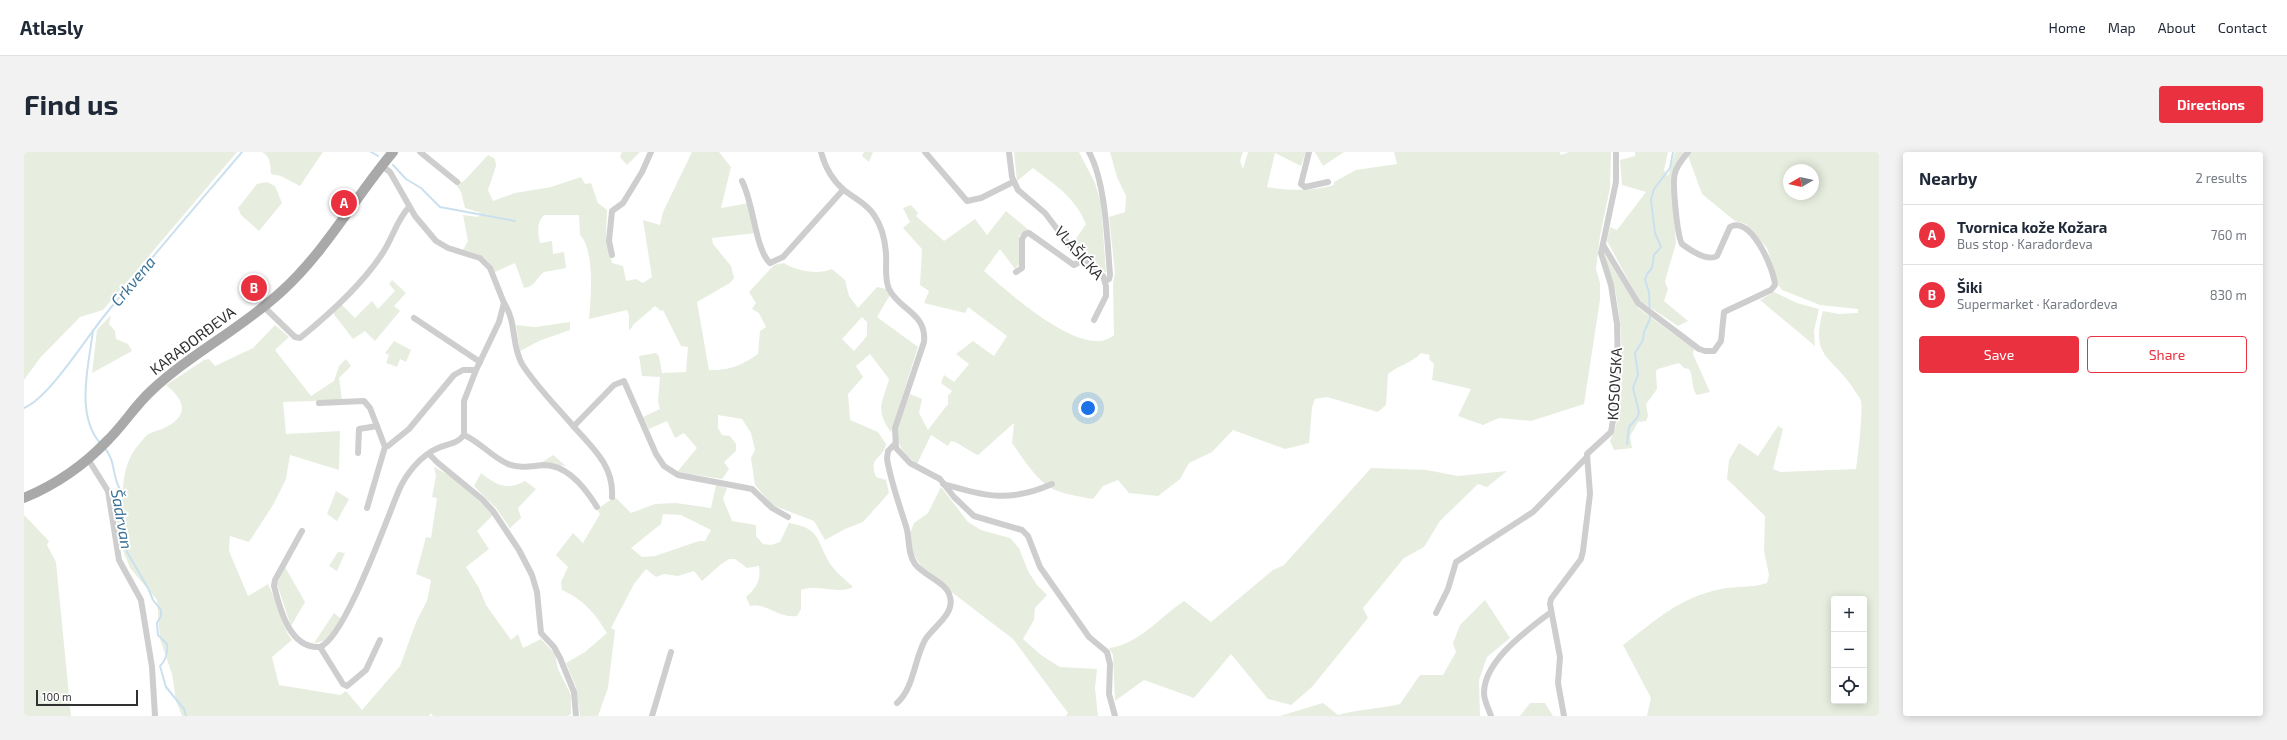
<!DOCTYPE html>
<meta charset="utf-8">
<style>
:root{--surface:#fff;--page:#f2f2f3;--text:#1f2937;--muted:#747a83;--line:#e0e1e3;--accent:#ea313f}
body{margin:0;font-family:"Exo 2",sans-serif;background:var(--page);color:var(--text)}
.controls{position:absolute;right:12px;bottom:12px;display:grid;overflow:hidden;border-radius:4px;box-shadow:0 2px 10px #0003}
.controls button{width:36px;height:36px;display:grid;place-items:center;padding:0;border:0;border-bottom:1px solid var(--line);background:var(--surface);color:var(--text);font:20px sans-serif}
.compass{position:absolute;left:1759px;top:12px;width:36px;height:36px;border-radius:50%;background:var(--surface);box-shadow:0 2px 10px #0003;rotate:261deg}
.scale{position:absolute;left:12px;bottom:10px;width:102px;box-sizing:border-box;padding-left:4px;border:2px solid #313131;border-top:0;font-size:11px;line-height:14px;white-space:nowrap;color:#313131;-webkit-text-stroke:3px #fff;paint-order:stroke}
.you{position:absolute;left:1064px;top:256px;width:14px;height:14px;margin:-10px;border:3px solid #fff;border-radius:50%;background:#1a73e8;box-shadow:0 0 0 6px #1a73e833}
.badge{display:grid;place-items:center;width:26px;height:26px;border-radius:50%;background:var(--accent);color:#fff;font-size:13px;font-weight:700}
.pin{position:absolute;translate:-50% -50%;border:2px solid #fff;box-shadow:0 1px 4px #0006}
.list{margin:0;padding:0;list-style:none}
h2{display:flex;justify-content:space-between;align-items:center;height:52px;margin:0;padding:0 16px;font-size:17px}
h2 small{font-size:13px;font-weight:400;color:var(--muted)}
.list li{display:grid;grid-template-columns:26px 1fr auto;gap:12px;align-items:center;box-sizing:border-box;height:60px;padding:0 16px;border-top:1px solid var(--line)}
.list b{display:block;font-size:15px;white-space:nowrap}
.list p{margin:0;font-size:13px;white-space:nowrap;color:var(--muted)}
.list em{font-size:13px;font-style:normal;color:var(--muted)}
.actions{display:flex;gap:8px;padding:12px 16px}
.actions a{flex:1;padding:9px 0;border:1px solid var(--accent);border-radius:4px;text-align:center;font-size:14px;color:var(--accent)}
.actions .main{background:var(--accent);color:#fff}
.icon{flex:none;width:22px;height:22px;fill:none;stroke:currentColor;stroke-width:2;stroke-linecap:round;stroke-linejoin:round}
.map{position:relative;flex:none;width:1855px;height:564px;overflow:hidden;border-radius:4px}
header{display:flex;align-items:center;gap:24px;box-sizing:border-box;height:56px;padding:0 20px;background:var(--surface);border-bottom:1px solid var(--line)}
header strong{font-size:19px}
nav{display:flex;gap:22px;margin-inline-start:auto;font-size:14px}
.intro{display:flex;align-items:center;justify-content:space-between;box-sizing:border-box;height:96px;padding:0 24px}
h1{margin:0;font-size:28px}
.button{padding:10px 18px;border-radius:4px;background:var(--accent);color:#fff;font-size:14px;font-weight:700}
main{display:flex;gap:24px;padding:0 24px}
aside{flex:1;background:var(--surface);border-radius:4px;box-shadow:0 2px 10px #0003}
.map>svg:first-child{display:block}
.green{fill:#e7eedf;fill-rule:evenodd}
.lines{fill:none;stroke-linecap:round;stroke-linejoin:round}
.stream{stroke:#cbe0ee;stroke-width:2}
.street{stroke:#cecece;stroke-width:6}
.primary{stroke:#a9a9a9;stroke-width:10}
.labels{text-anchor:middle;stroke-width:4;stroke-linejoin:round;paint-order:stroke}
.street-label{font-size:15px;fill:#313131;stroke:#fff}
.water-label{font-size:16px;font-style:italic;fill:#3b7396;stroke:#fff}
</style>
<header>
<strong>Atlasly</strong>
<nav><a>Home</a><a>Map</a><a>About</a><a>Contact</a></nav>
</header>
<div class="intro"><h1>Find us</h1><a class="button">Directions</a></div>
<main>
<div class="map">
<svg width="1855" height="564" viewBox="0 0 1855 564">
<rect width="100%" height="100%" fill="#fff"/>
<!-- green -->
<g class="green">
<path d="M 0,0 L 213,0 L 79,158 L 56,165 L 16,206 L 0,228 Z"/>
<path d="M 238,0 L 299,0 L 276,34 L 257,24 L 247,22 C 246,12 247,5 238,0 Z"/>
<path d="M 598,0 L 616,0 L 603,13 L 596,5 Z"/>
<path d="M 668,0 L 695,0 L 707,15 L 697,56 L 725,51 L 732,81 L 688,86 L 689,92 L 707,114 L 710,126 L 706,131 L 673,150 L 685,218 C 704,219 719,213 734,202 L 736,179 L 742,175 L 735,161 L 728,157 L 732,151 L 725,140 L 750,113 L 760,111 C 773,119 793,123 808,117 L 821,128 L 825,144 L 834,156 L 853,135 L 862,137 L 866,143 L 853,165 L 894,195 L 867,280 C 851,258 858,252 865,227 L 846,202 L 832,214 L 839,225 L 824,242 L 826,268 L 854,280 L 862,292 C 859,308 844,304 852,325 L 862,328 L 865,341 L 839,370 L 821,377 L 801,388 L 790,369 L 748,353 L 731,333 L 727,306 L 731,298 L 727,281 L 718,267 L 694,263 L 694,276 L 698,283 L 706,284 L 712,292 L 712,299 L 700,310 L 705,317 L 698,327 L 653,320 L 673,296 L 660,281 L 651,286 L 643,269 L 625,277 L 619,265 L 636,257 L 634,250 L 636,225 L 618,224 L 615,204 L 632,201 L 635,204 L 638,221 L 662,220 L 664,195 L 657,194 L 639,158 L 637,159 L 631,154 L 610,172 L 605,179 L 605,163 L 603,158 L 565,167 C 567,146 571,98 556,83 L 555,63 L 520,63 C 512,71 514,81 516,91 L 528,89 L 529,102 L 540,100 L 542,116 L 520,120 C 511,127 512,134 500,136 L 491,111 L 471,120 C 461,102 458,103 439,98 L 444,89 L 439,63 L 454,65 L 457,61 L 441,56 L 437,40 L 433,34 L 434,29 L 439,30 L 464,3 L 471,7 L 472,14 L 464,38 L 469,49 L 491,41 L 527,35 L 557,25 L 561,32 L 567,31 L 574,51 L 583,58 L 582,83 L 588,111 L 599,114 L 602,129 L 612,127 L 619,131 L 628,125 L 619,68 L 636,73 L 639,60 ZM 838,165 L 843,170 L 843,184 L 830,199 L 818,187 Z"/>
<path d="M 840,0 L 849,0 L 845,10 L 838,4 Z"/>
<path d="M 990,0 L 1055,0 L 1071,31 L 1077,51 L 1082,121 L 1049,91 L 1062,72 C 1050,44 1032,34 1009,16 L 993,29 Z"/>
<path d="M 1086,0 L 1219,0 L 1216,9 L 1219,17 L 1224,0 L 1282,0 L 1277,14 L 1251,1 L 1243,35 C 1267,39 1287,39 1310,33 L 1310,30 L 1332,18 L 1373,12 L 1370,0 L 1536,0 L 1537,3 L 1545,0 L 1587,0 L 1586,36 L 1576,84 L 1572,117 L 1576,131 L 1576,148 L 1560,252 L 1507,269 L 1475,266 L 1459,273 L 1434,264 L 1447,237 L 1408,228 L 1410,212 L 1405,207 L 1406,203 L 1397,201 C 1388,211 1375,213 1364,222 L 1362,253 L 1354,260 L 1303,245 L 1291,247 L 1288,255 L 1285,291 L 1261,297 L 1209,278 L 1188,300 L 1165,311 L 1156,327 L 1134,344 L 1105,341 L 1094,328 L 1079,334 L 1069,347 C 1054,344 1033,342 1021,332 C 1008,321 998,305 988,291 L 990,271 L 954,303 C 946,300 933,289 927,289 L 924,294 L 907,283 L 893,312 C 861,287 874,275 886,242 L 898,247 L 895,261 L 904,278 L 924,252 L 924,244 L 928,239 L 917,231 L 920,223 L 930,230 L 945,212 L 932,202 L 949,189 L 970,204 L 983,184 L 944,155 L 941,161 L 900,151 L 905,139 L 896,133 L 898,97 L 879,76 L 886,70 L 879,56 L 887,53 L 894,61 L 892,64 L 920,89 L 951,67 L 963,83 L 982,59 L 1006,79 L 1001,79 L 995,84 L 995,112 L 991,117 L 976,97 L 960,119 C 983,139 1060,210 1090,183 L 1089,133 L 1091,120 L 1085,65 L 1101,60 L 1102,44 L 1093,25 Z"/>
<path d="M 1291,0 L 1320,0 L 1299,14 Z"/>
<path d="M 1611,0 L 1644,0 L 1640,18 L 1644,24 L 1651,0 L 1660,0 L 1647,27 L 1652,91 L 1643,122 L 1641,130 L 1644,137 L 1640,149 L 1664,169 L 1654,174 L 1615,148 L 1583,89 L 1586,75 L 1593,78 L 1622,40 L 1598,33 L 1596,8 L 1611,4 Z"/>
<path d="M 1667,0 L 1855,0 L 1855,564 L 1623,564 L 1627,546 L 1599,493 C 1631,469 1656,445 1697,437 C 1713,434 1728,436 1743,431 L 1745,423 L 1740,399 L 1741,364 L 1703,327 L 1705,308 L 1715,291 L 1734,304 L 1754,274 L 1759,277 L 1749,317 L 1757,320 L 1832,317 C 1834,305 1839,259 1837,249 C 1836,245 1831,240 1829,236 C 1807,203 1786,206 1799,159 L 1815,162 L 1834,161 L 1834,157 L 1796,153 L 1758,138 L 1754,132 L 1743,96 L 1722,72 L 1711,69 L 1678,42 L 1664,4 ZM 1765,18 L 1789,18 L 1789,42 L 1765,42 ZM 1810,447 L 1840,447 L 1840,549 L 1810,549 Z"/>
<path d="M 243,30 L 251,34 L 258,51 L 235,79 L 217,63 L 214,56 L 233,32 Z"/>
<path d="M 1582,105 L 1614,156 L 1670,197 L 1669,202 L 1686,240 L 1673,243 C 1667,237 1670,225 1665,217 L 1660,216 L 1655,211 L 1634,217 L 1632,219 L 1633,237 L 1622,252 L 1624,264 L 1622,269 L 1614,270 L 1606,284 L 1608,296 L 1590,298 L 1586,289 C 1603,260 1599,172 1591,138 C 1588,127 1584,117 1580,106 Z"/>
<path d="M 368,128 L 382,141 L 370,154 L 376,159 L 351,189 L 341,179 L 329,187 L 309,161 L 317,152 L 331,166 L 348,149 L 354,157 L 371,139 L 365,132 Z"/>
<path d="M 1750,140 L 1773,151 L 1795,157 L 1790,179 L 1791,194 L 1736,148 Z"/>
<path d="M 87,163 L 85,172 L 91,179 L 92,187 L 104,192 L 108,199 L 68,221 L 73,178 Z"/>
<path d="M 546,170 L 546,178 L 515,189 L 496,199 L 492,173 L 511,175 Z"/>
<path d="M 251,173 L 265,185 L 251,198 L 287,244 L 310,229 L 315,214 L 322,207 L 327,214 L 315,226 L 318,248 L 259,250 L 262,282 L 316,279 L 315,318 L 266,303 L 262,327 L 249,353 L 225,390 L 206,384 L 205,399 L 224,444 L 244,432 C 254,450 256,472 268,488 L 248,505 L 255,533 L 316,543 L 322,539 L 338,558 L 376,514 L 393,468 L 403,449 L 407,428 L 392,422 L 402,385 L 407,386 L 413,346 L 408,345 L 412,324 L 410,315 C 433,327 453,343 469,363 L 453,379 L 465,397 L 442,415 L 455,436 L 462,453 L 487,488 L 494,482 L 499,496 L 517,487 L 531,502 L 534,517 L 547,543 L 547,562 L 544,564 L 409,564 L 407,561 L 405,564 L 158,564 L 152,549 L 148,522 L 136,487 L 133,448 L 106,416 L 98,396 L 91,362 L 99,362 C 98,340 98,316 111,297 C 115,293 119,287 123,283 C 129,279 134,279 140,276 C 166,264 161,248 142,233 L 180,208 L 185,207 L 191,214 L 229,196 Z"/>
<path d="M 370,189 L 387,198 L 382,210 L 376,207 L 373,215 L 362,211 L 365,203 L 361,201 Z"/>
<path d="M 529,303 L 542,314 L 517,311 Z"/>
<path d="M 1347,316 L 1403,318 L 1434,324 L 1483,319 L 1463,335 L 1454,332 L 1416,369 L 1400,395 L 1380,406 L 1339,456 L 1344,466 L 1288,535 L 1267,553 L 1244,547 L 1207,502 L 1170,546 L 1120,528 L 1091,549 L 1089,503 L 1085,496 C 1114,493 1137,464 1160,449 L 1187,470 L 1249,418 L 1260,413 Z"/>
<path d="M 457,321 C 472,333 483,339 501,329 L 512,337 L 494,356 L 497,366 L 486,376 L 472,356 L 450,334 Z"/>
<path d="M 692,333 L 703,336 L 699,347 L 708,369 L 732,373 L 732,384 L 739,392 L 747,393 L 756,390 L 765,371 C 796,376 792,387 805,410 C 811,420 821,427 829,435 C 812,443 796,432 777,438 L 777,457 L 773,464 C 752,466 745,451 726,454 L 722,445 C 733,435 737,428 735,414 L 723,416 L 711,407 L 705,407 L 696,413 L 678,429 L 670,419 L 654,424 L 640,422 L 632,425 L 622,417 L 610,432 L 587,476 L 591,478 L 584,536 L 574,564 L 556,564 L 552,535 L 542,511 L 561,500 L 583,481 C 569,459 561,449 538,438 L 537,430 L 544,415 L 532,403 L 549,381 L 559,391 L 576,362 L 574,359 L 576,355 L 591,345 L 607,361 L 631,352 L 652,351 L 687,356 ZM 639,362 L 657,363 L 687,378 L 681,389 L 675,389 L 631,404 L 618,405 L 607,396 L 637,372 Z"/>
<path d="M 917,335 L 944,370 L 957,378 L 986,386 L 995,396 L 1004,419 L 1013,433 L 1023,443 L 1011,456 L 1010,468 L 999,487 L 1017,503 L 1036,515 L 1073,517 L 1071,536 L 1074,564 L 1042,564 L 1044,561 L 989,487 L 900,419 L 889,401 L 886,381 L 890,371 L 904,361 Z"/>
<path d="M 312,339 L 325,347 L 313,369 L 303,362 Z"/>
<path d="M 0,363 L 25,389 L 23,393 L 32,410 L 47,564 L 0,564 Z"/>
<path d="M 314,400 L 321,401 L 313,419 L 305,414 Z"/>
<path d="M 261,415 L 281,450 L 267,474 L 253,432 Z"/>
<path d="M 1461,448 L 1486,486 L 1463,505 L 1455,528 L 1456,564 L 1256,564 L 1299,551 L 1314,563 C 1335,557 1355,557 1376,552 L 1396,523 L 1419,523 L 1432,500 L 1429,491 L 1436,473 Z"/>
<path d="M 310,461 L 316,466 C 309,480 308,489 290,491 Z"/>
<path d="M 1506,551 L 1521,551 L 1529,564 L 1496,564 Z"/>
</g>
<g class="lines">
<!-- stream -->
<g class="stream">
<path d="M 347,0 L 354,4"/>
<path d="M 369,13 L 382,27 L 397,36 L 416,55 L 491,69"/>
<path d="M 69,178 C 65,213 51,262 76,291"/>
<path d="M 0,256 C 25,246 62,186 81,163 C 125,108 172,54 218,0"/>
<path d="M 1603,292 L 1605,275 L 1613,266 L 1615,260 L 1609,236 L 1614,223 L 1611,201 L 1619,188 L 1620,180 L 1626,167 L 1625,140 L 1621,128 L 1623,122 L 1628,116 L 1630,103 L 1637,95 L 1631,81 L 1627,48 L 1630,37 L 1646,16 L 1649,0"/>
<path d="M 80,295 C 93,310 87,324 97,339 L 103,400 L 124,436 L 129,448 L 137,458 L 137,464 L 133,471 L 134,483 L 143,492 C 144,501 142,508 136,514 L 142,535 L 160,557 L 162,564"/>
</g>
<!-- street -->
<g class="street">
<path d="M 396,0 L 433,30"/>
<path d="M 797,0 C 801,15 808,28 820,38 C 831,47 842,51 850,63 C 857,73 861,88 862,101 C 863,112 860,126 865,137 C 875,158 903,161 900,190 L 871,276 L 872,296 L 886,311 L 916,327 L 930,345 L 950,364 L 998,378 L 1004,384 L 1016,415 L 1065,485 L 1083,500 L 1086,512 L 1085,542 L 1091,564"/>
<path d="M 901,0 L 943,49 L 957,46 L 989,30"/>
<path d="M 985,0 L 988,25 L 994,38 L 1021,61 L 1046,94 L 1079,124 L 1082,134 L 1082,144 L 1070,168"/>
<path d="M 1065,0 C 1082,31 1083,87 1086,123 L 1085,127 L 1081,129"/>
<path d="M 1285,0 L 1277,32 L 1281,35 L 1304,30"/>
<path d="M 718,29 C 730,52 731,97 746,111 L 759,105 L 819,38"/>
<path d="M 1579,93 L 1614,151 L 1675,197 L 1681,199 L 1690,199 L 1697,189 L 1700,160 L 1747,138 L 1751,133 C 1750,117 1727,63 1706,75 L 1693,104 C 1683,110 1666,98 1658,92 C 1653,83 1648,30 1651,21 C 1653,13 1659,7 1664,0"/>
<path d="M 588,103 L 585,89 L 588,59 L 599,51 L 618,20 L 627,0"/>
<path d="M 992,120 L 998,116 L 998,87 L 1001,82 L 1005,81 L 1050,113 L 1061,107"/>
<path d="M 480,151 C 493,170 487,193 498,212 C 511,233 534,256 550,275 C 569,296 590,314 588,345"/>
<path d="M 239,154 L 271,185 L 276,186 C 303,164 339,131 358,102 C 369,86 372,69 385,55"/>
<path d="M 390,166 L 456,210"/>
<path d="M 452,218 L 440,249 L 440,283 C 456,290 468,305 484,312 C 495,317 508,314 520,313 C 543,313 562,337 573,355"/>
<path d="M 295,251 L 340,249 L 346,256 L 353,274"/>
<path d="M 550,274 L 590,233 L 600,229 L 632,302 L 640,314 L 654,323 L 728,337 L 748,356 L 764,365"/>
<path d="M 871,292 L 864,299 L 863,307 C 867,330 875,352 882,374 C 886,387 883,400 891,412 C 900,424 923,430 926,445 C 931,462 909,475 901,488 C 890,508 890,536 873,551"/>
<path d="M 334,301 L 335,277 L 353,274 L 361,295 L 364,294 L 385,277 L 430,223 L 439,218 L 452,218 L 475,170 L 480,151 L 466,116 L 456,106 L 424,96 L 412,89 L 391,64 L 366,20 L 358,14"/>
<path d="M 405,302 L 414,311 L 458,347 L 469,359 L 495,398 L 508,423 L 513,440 L 517,481 L 530,495 L 536,506 L 550,540 L 552,564"/>
<path d="M 64,307 L 84,339 L 95,408 L 117,448 L 128,515 L 131,564"/>
<path d="M 919,332 C 962,344 985,351 1028,332"/>
<path d="M 343,356 L 361,295"/>
<path d="M 278,379 L 251,428 L 250,434 C 256,458 266,497 296,495 C 321,486 363,366 375,338 C 382,322 397,303 414,296 C 425,291 432,293 440,283"/>
<path d="M 1412,461 L 1424,437 L 1432,410 L 1509,360 L 1562,306"/>
<path d="M 296,495 L 319,532 L 323,534 L 342,518 L 356,488"/>
<path d="M 628,564 L 647,500"/>
<path d="M 1467,564 C 1465,557 1460,549 1460,541 C 1460,508 1504,478 1527,460"/>
<path d="M 1540,564 L 1534,531 L 1536,505 L 1526,452 L 1527,447 L 1557,407 L 1559,399 L 1566,342 L 1563,302 L 1587,280 L 1592,251 L 1594,217 L 1593,172 L 1587,133 L 1577,101 L 1592,30 L 1592,0"/>
</g>
<!-- primary -->
<path class="primary" d="M 0,346 C 31,333 59,314 82,290 C 98,275 110,255 126,240 C 166,202 217,177 258,139 C 302,99 331,45 369,0"/>
</g>
<g class="labels">
<!-- street labels -->
<g class="street-label">
<text transform="translate(1055 101) rotate(49)" y="5">VLAŠIĆKA</text>
<text transform="translate(169 189) rotate(-37)" y="5">KARAĐORĐEVA</text>
<text transform="translate(1591 232) rotate(-87)" y="5">KOSOVSKA</text>
</g>
<!-- water labels -->
<g class="water-label">
<text transform="translate(109 129) rotate(-50)" y="6">Crkvena</text>
<text transform="translate(98 367) rotate(80)" y="6">Šadrvan</text>
</g>
</g>
</svg>
<div class="controls">
<button>+</button>
<button>−</button>
<button><svg class="icon" aria-label="locate" viewBox="0 0 24 24"><circle cx="12" cy="12" r="6"/><path d="M12 2v4M12 18v4M2 12h4M18 12h4"/></svg></button>
</div>
<svg class="compass" viewBox="-18 -18 36 36"><path d="M0-13l5 13h-10z" fill="#e53935"/><path d="M0 13l5-13h-10z" fill="#747a83"/></svg>
<div class="scale">100 m</div>
<div class="you"></div>
<div class="pin badge" style="left:320px;top:51px">A</div>
<div class="pin badge" style="left:230px;top:136px">B</div>
</div>
<aside>
<h2>Nearby<small>2 results</small></h2>
<ul class="list">
<li><span class="badge">A</span><div><b>Tvornica kože Kožara</b><p>Bus stop · Karađorđeva</p></div><em>760 m</em></li>
<li><span class="badge">B</span><div><b>Šiki</b><p>Supermarket · Karađorđeva</p></div><em>830 m</em></li>
</ul>
<div class="actions"><a class="main">Save</a><a>Share</a></div>
</aside>
</main>
